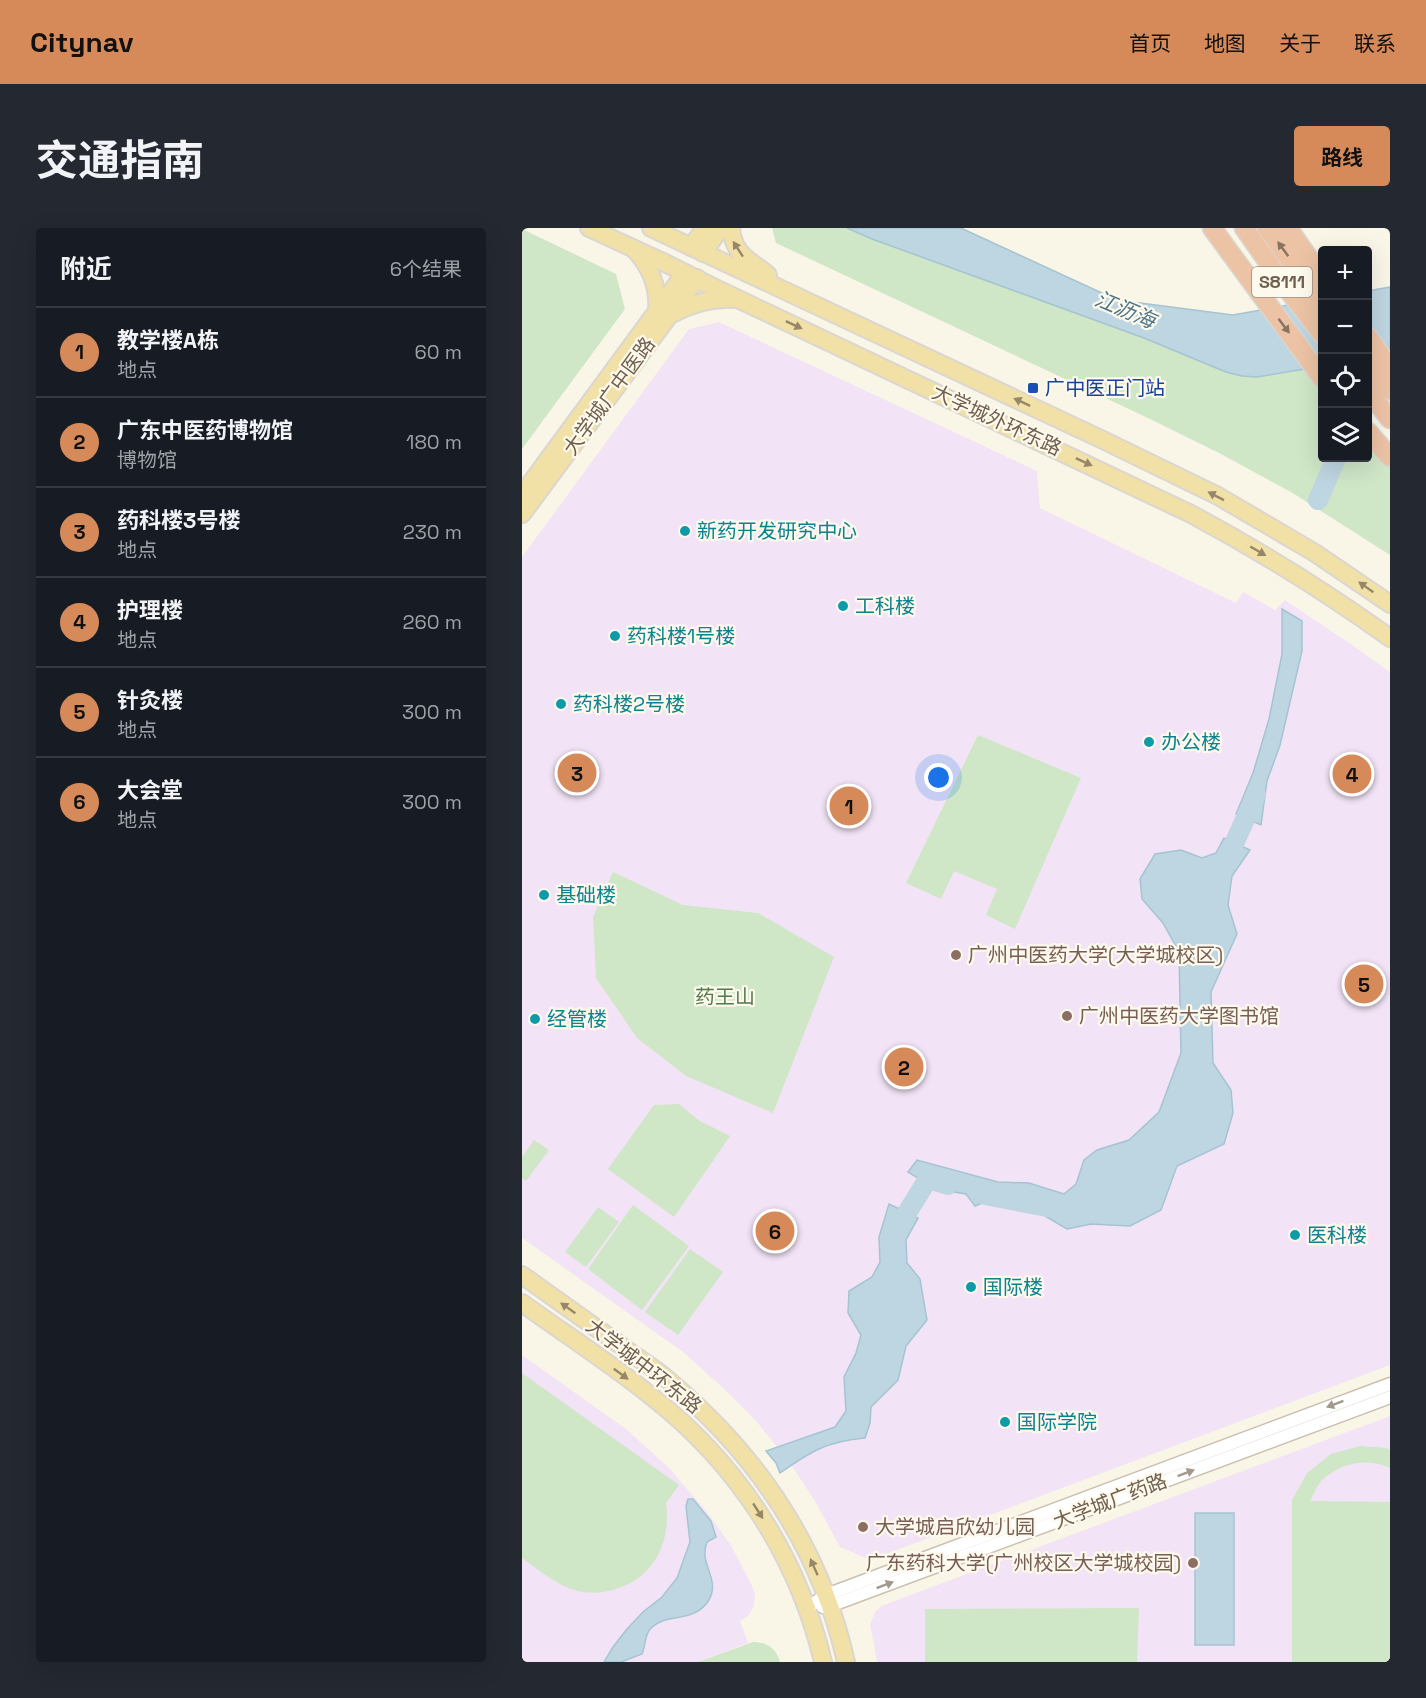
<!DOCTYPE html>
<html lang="zh">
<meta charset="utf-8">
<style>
:root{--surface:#171b24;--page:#242831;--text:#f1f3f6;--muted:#9ea1a6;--line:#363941;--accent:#d68a5a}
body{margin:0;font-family:"Space Grotesk","Noto Sans SC",sans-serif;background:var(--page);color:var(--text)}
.controls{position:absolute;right:18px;top:18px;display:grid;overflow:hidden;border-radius:6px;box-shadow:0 6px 24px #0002}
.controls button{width:54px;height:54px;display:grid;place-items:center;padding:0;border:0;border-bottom:2px solid var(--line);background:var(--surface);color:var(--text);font:30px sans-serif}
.you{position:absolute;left:417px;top:550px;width:21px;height:21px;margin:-15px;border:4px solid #fff;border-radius:50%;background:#1a73e8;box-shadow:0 0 0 9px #1a73e833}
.badge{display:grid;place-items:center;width:39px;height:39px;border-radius:50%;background:var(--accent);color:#111;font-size:20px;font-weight:700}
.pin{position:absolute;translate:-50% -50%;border:3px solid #fff;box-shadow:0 2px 6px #0006}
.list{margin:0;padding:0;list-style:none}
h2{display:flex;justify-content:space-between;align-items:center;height:78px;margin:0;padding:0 24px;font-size:26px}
h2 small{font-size:20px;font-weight:400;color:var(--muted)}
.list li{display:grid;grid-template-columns:39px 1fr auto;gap:18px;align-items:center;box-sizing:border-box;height:90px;padding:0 24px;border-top:2px solid var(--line)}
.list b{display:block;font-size:22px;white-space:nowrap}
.list p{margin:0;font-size:20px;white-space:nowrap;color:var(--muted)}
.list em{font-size:20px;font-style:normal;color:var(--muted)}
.icon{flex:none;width:33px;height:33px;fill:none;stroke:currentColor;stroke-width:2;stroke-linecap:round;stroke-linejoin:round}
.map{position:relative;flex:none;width:868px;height:1434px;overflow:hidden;border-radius:6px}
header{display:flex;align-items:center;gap:36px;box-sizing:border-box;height:84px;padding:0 30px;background:var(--accent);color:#111}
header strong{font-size:28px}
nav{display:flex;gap:33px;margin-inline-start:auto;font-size:21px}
.intro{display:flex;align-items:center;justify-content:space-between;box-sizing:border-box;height:144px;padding:0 36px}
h1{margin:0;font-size:42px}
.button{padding:15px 27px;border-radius:6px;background:var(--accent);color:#111;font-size:21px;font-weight:700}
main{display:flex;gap:36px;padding:0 36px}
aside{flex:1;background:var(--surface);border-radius:6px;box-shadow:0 6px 24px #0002}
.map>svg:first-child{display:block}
.education{fill:#f2e4f6}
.green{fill:#cfe6c7}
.water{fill:#bed6e1;stroke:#a5c4d2;stroke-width:1.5}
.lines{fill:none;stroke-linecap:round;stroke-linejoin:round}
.river{stroke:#bed6e1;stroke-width:20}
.minor-casing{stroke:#cbbfae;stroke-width:15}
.major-casing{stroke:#dad6d1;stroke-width:20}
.highway-casing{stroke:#dad6d1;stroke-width:21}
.minor{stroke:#fff;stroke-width:12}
.major{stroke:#f1e1a7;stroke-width:16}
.highway{stroke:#edc3a5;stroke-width:18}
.oneway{fill:#978769}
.oneway2{fill:#8a745f}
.oneway3{fill:#a3988c}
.transit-dot{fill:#1a4fb4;stroke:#fdf9ed;stroke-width:2}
.culture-dot{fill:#0f9aa8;stroke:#fdf9ed;stroke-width:2}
.education-dot{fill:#8d6e63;stroke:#fdf9ed;stroke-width:2}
.labels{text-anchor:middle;stroke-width:4.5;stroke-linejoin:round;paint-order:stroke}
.shield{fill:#fdf9ed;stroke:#9b8e7e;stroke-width:1.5}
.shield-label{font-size:18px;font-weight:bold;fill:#71604e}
.transit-label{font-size:20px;fill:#164399;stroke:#fdf9ed;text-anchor:start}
.street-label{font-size:20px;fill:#71604e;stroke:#fdf9ed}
.culture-label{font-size:20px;fill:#0d838f;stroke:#fdf9ed;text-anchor:start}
.education-label{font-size:20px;fill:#785e54;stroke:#fdf9ed;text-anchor:start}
.park-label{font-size:20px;fill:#527a4b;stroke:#fdf9ed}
.water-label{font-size:21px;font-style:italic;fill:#4e7588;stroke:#fdf9ed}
</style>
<header>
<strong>Citynav</strong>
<nav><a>首页</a><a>地图</a><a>关于</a><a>联系</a></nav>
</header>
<div class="intro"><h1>交通指南</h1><a class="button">路线</a></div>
<main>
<aside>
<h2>附近<small>6个结果</small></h2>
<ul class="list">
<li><span class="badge">1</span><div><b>教学楼A栋</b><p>地点</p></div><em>60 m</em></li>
<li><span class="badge">2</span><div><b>广东中医药博物馆</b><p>博物馆</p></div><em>180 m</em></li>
<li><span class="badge">3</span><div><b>药科楼3号楼</b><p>地点</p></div><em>230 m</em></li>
<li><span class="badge">4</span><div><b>护理楼</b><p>地点</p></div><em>260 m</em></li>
<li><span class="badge">5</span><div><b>针灸楼</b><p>地点</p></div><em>300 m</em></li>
<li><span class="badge">6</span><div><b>大会堂</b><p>地点</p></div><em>300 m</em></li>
</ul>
</aside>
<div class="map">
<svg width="868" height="1434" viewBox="0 0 868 1434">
<rect width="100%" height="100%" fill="#faf6e7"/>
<!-- education -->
<g class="education">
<path d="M 197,94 L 515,243 L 518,280 L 714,375 L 721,364 L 753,382 L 763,372 L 826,414 L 868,444 L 868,1137 L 348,1332 L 318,1319 L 293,1273 L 268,1235 L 235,1194 L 199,1158 L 161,1124 L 0,1010 L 0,329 L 167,101 Z"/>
<path d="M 0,1127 L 104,1201 L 147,1240 L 185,1284 L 210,1319 L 231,1360 L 233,1369 L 231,1380 L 226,1388 L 218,1393 L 226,1415 L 176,1434 L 0,1434 Z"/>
<path d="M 868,1188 L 868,1434 L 355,1434 L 348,1396 L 353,1384 L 359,1378 Z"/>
</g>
<!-- green -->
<g class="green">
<path d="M 250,0 L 325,0 L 350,11 L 622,110 L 704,144 L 720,148 L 735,149 L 796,139 L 800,146 L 800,230 L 846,230 L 846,203 L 868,230 L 868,327 L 769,264 L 697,225 L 626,190 L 254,15 Z"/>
<path d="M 0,1 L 94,46 L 103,81 L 0,221 Z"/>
<path d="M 456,507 L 559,550 L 493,701 L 464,687 L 475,661 L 432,643 L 419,671 L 384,655 Z"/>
<path d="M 91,644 L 161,677 L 236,685 L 312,729 L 251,885 L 164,848 L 115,810 L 74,750 L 71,689 Z"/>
<path d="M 157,876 L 176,892 L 208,908 L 152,989 L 86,941 L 132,877 Z"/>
<path d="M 12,912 L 27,922 L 4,953 L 0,950 L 0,929 Z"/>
<path d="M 111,977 L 167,1018 L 120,1082 L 66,1041 Z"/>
<path d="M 76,979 L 97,994 L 64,1039 L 43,1024 Z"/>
<path d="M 168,1021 L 201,1044 L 156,1107 L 123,1084 Z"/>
<path d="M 0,1145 L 157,1257 L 144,1275 C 149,1312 134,1347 97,1360 C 84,1365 69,1366 56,1363 C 35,1358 17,1342 0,1330 Z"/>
<path d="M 838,1218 L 864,1220 L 868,1222 L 868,1240 C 845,1229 819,1235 800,1252 C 795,1258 791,1267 788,1273 L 868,1274 L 868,1434 L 770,1434 L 770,1272 L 785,1245 L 809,1226 Z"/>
<path d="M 617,1380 L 615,1434 L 403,1434 L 403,1381 Z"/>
<path d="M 231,1414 C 245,1414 254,1420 258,1434 L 176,1434 Z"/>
</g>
<!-- water -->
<g class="water">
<path d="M 325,0 L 439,0 L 595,72 L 711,87 L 800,71 L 800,138 L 735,149 L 720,148 L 704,144 L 622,110 L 350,11 Z"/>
<path d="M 868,59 L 868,128 L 846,131 L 846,63 Z"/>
<path d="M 760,381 L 780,393 L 780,423 L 758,517 L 745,553 L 739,597 L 714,586 L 731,545 L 747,491 L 760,426 Z"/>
<path d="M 702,610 L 728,622 L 710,648 L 706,677 L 715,706 L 689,764 L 691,835 L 709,862 L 711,885 L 702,916 L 655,938 L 639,982 L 608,998 L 569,996 L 545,1001 L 496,972 L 472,970 L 453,978 L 444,966 L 414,961 L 386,944 L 395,932 L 476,954 L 507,955 L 542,966 L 554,956 L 562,932 L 575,922 L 607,912 L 637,884 L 659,825 L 657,724 L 641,695 L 620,671 L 618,651 L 633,626 L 659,622 L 680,630 L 694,625 Z"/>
<path d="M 367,976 L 396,990 L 384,1012 L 385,1035 L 398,1051 L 405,1092 L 384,1118 L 376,1152 L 349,1179 L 348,1195 L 343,1210 C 305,1213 288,1224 258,1245 L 254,1235 L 244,1223 L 313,1199 L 324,1183 L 322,1149 L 334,1125 L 339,1107 L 326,1085 L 327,1063 L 350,1049 L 358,1034 L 357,1009 Z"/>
<path d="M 166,1271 L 171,1271 L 189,1293 L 194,1309 L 185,1314 C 176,1336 199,1351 187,1372 C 172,1396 145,1384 129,1400 C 122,1407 124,1417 120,1426 L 99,1434 L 82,1434 L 91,1419 L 105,1401 L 121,1384 L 140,1369 L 155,1350 L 168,1314 L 164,1278 Z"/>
<rect x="673" y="1285" width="39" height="132"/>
</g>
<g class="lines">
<!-- river -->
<g class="river">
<path d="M 796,272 L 814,230"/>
<path d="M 702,638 L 734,567"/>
<path d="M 463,967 L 525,979"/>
<path d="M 374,1006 L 378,996 L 406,951 L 426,957"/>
</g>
<defs>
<g id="minor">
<path d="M 301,1379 L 316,1375 L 868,1169"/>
<path d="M 285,1380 L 304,1367 L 868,1156"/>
</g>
<g id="major">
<path d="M 67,0 L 141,34 L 195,61 L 669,286 C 738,323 804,364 868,410"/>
<path d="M 129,0 L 581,212 L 696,268 L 793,325 L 868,376"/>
<path d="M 209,0 C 212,28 227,31 246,47"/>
<path d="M 169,19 L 183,0"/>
<path d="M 112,21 C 128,38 137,60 135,83"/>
<path d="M 181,25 L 199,0"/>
<path d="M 150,86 C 170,75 191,69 214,71"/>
<path d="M 0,267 L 163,45"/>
<path d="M 0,286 L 175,50"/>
<path d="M 0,1047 C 32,1070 64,1093 97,1116 C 112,1128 130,1138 145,1151 C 235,1226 298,1318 324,1434"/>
<path d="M 0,1075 C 43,1106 88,1135 129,1168 C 215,1235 276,1328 301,1434"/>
</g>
<g id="highway">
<path d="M 690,0 L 800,150"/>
<path d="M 722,0 L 760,54 L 800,106"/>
<path d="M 745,0 L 800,77"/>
<path d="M 766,0 L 800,49"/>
<path d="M 846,109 L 868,140"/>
<path d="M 846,135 L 868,162"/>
<path d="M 846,163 L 868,191"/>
<path d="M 846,204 L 868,229"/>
</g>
</defs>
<!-- minor casing -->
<use href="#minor" class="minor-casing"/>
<!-- major casing -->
<use href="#major" class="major-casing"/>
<!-- highway casing -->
<use href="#highway" class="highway-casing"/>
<!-- minor -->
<use href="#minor" class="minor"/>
<!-- major -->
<use href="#major" class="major"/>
<!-- highway -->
<use href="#highway" class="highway"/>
</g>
<!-- one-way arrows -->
<defs><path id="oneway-solid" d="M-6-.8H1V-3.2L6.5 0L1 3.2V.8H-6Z" transform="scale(1.5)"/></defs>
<g class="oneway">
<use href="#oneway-solid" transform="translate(216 21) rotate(-123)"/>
<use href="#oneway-solid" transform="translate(272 97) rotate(25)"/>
<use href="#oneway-solid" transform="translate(500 174) rotate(-155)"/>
<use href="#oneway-solid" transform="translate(562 234) rotate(25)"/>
<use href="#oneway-solid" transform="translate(694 268) rotate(-153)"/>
<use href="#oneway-solid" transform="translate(736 323) rotate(30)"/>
<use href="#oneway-solid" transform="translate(844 359) rotate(-145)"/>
<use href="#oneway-solid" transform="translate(46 1080) rotate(-145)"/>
<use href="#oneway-solid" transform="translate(99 1146) rotate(36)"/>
<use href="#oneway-solid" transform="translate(236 1283) rotate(57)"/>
<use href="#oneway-solid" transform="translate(292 1339) rotate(-114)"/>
</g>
<g class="oneway2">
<use href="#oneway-solid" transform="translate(761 21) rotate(-126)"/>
<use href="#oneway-solid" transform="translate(762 98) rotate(53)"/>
</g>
<g class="oneway3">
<use href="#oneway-solid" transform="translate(813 1176) rotate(159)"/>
<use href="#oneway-solid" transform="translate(664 1245) rotate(-21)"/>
<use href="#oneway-solid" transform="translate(363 1357) rotate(-21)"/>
</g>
<!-- markers -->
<rect class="transit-dot" x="505" y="154" width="12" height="12" rx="3"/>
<g class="culture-dot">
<circle cx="163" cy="303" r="6"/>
<circle cx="321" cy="378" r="6"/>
<circle cx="93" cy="408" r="6"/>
<circle cx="39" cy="476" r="6"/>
<circle cx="627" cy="514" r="6"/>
<circle cx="22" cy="667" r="6"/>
<circle cx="13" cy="791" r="6"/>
<circle cx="773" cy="1007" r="6"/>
<circle cx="449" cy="1059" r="6"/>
<circle cx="483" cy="1194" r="6"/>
</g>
<g class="education-dot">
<circle cx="434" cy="727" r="6"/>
<circle cx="545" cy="788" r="6"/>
<circle cx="341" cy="1299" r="6"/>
<circle cx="671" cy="1335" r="6"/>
</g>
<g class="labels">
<!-- shield labels -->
<rect class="shield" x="730" y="39" width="60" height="30" rx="4.5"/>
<g class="shield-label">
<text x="760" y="60">S8111</text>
</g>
<!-- transit labels -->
<g class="transit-label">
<text x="523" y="167">广中医正门站</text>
</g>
<!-- street labels -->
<g class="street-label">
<text transform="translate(87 168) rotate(-54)" y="7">大学城广中医路</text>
<text transform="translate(475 192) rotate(25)" y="7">大学城外环东路</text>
<text transform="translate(122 1138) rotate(38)" y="7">大学城中环东路</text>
<text transform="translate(588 1273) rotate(-21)" y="7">大学城广药路</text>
</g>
<!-- culture labels -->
<g class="culture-label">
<text x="175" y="310">新药开发研究中心</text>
<text x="333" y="385">工科楼</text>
<text x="105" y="415">药科楼1号楼</text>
<text x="51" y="483">药科楼2号楼</text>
<text x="639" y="521">办公楼</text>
<text x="34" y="674">基础楼</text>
<text x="25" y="798">经管楼</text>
<text x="785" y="1014">医科楼</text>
<text x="461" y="1066">国际楼</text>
<text x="495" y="1201">国际学院</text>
</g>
<!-- education labels -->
<g class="education-label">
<text x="446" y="734">广州中医药大学(大学城校区)</text>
<text x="557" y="795">广州中医药大学图书馆</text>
<text x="353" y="1306">大学城启欣幼儿园</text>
<text x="659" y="1342" text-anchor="end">广东药科大学(广州校区大学城校园)</text>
</g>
<!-- park labels -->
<g class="park-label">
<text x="203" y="776">药王山</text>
</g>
<!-- water labels -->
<g class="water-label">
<text transform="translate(603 82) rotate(23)" y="7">江沥海</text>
</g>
</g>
</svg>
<div class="controls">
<button>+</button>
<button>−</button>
<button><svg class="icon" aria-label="locate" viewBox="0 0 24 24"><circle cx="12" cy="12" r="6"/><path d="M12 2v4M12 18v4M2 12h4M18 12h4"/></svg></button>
<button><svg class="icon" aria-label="layers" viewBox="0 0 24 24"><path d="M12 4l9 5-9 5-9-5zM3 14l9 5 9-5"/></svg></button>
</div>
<div class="you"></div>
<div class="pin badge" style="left:327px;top:578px">1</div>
<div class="pin badge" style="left:382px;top:839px">2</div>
<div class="pin badge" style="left:55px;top:545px">3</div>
<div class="pin badge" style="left:830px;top:546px">4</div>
<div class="pin badge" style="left:842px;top:756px">5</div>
<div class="pin badge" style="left:253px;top:1003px">6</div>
</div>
</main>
